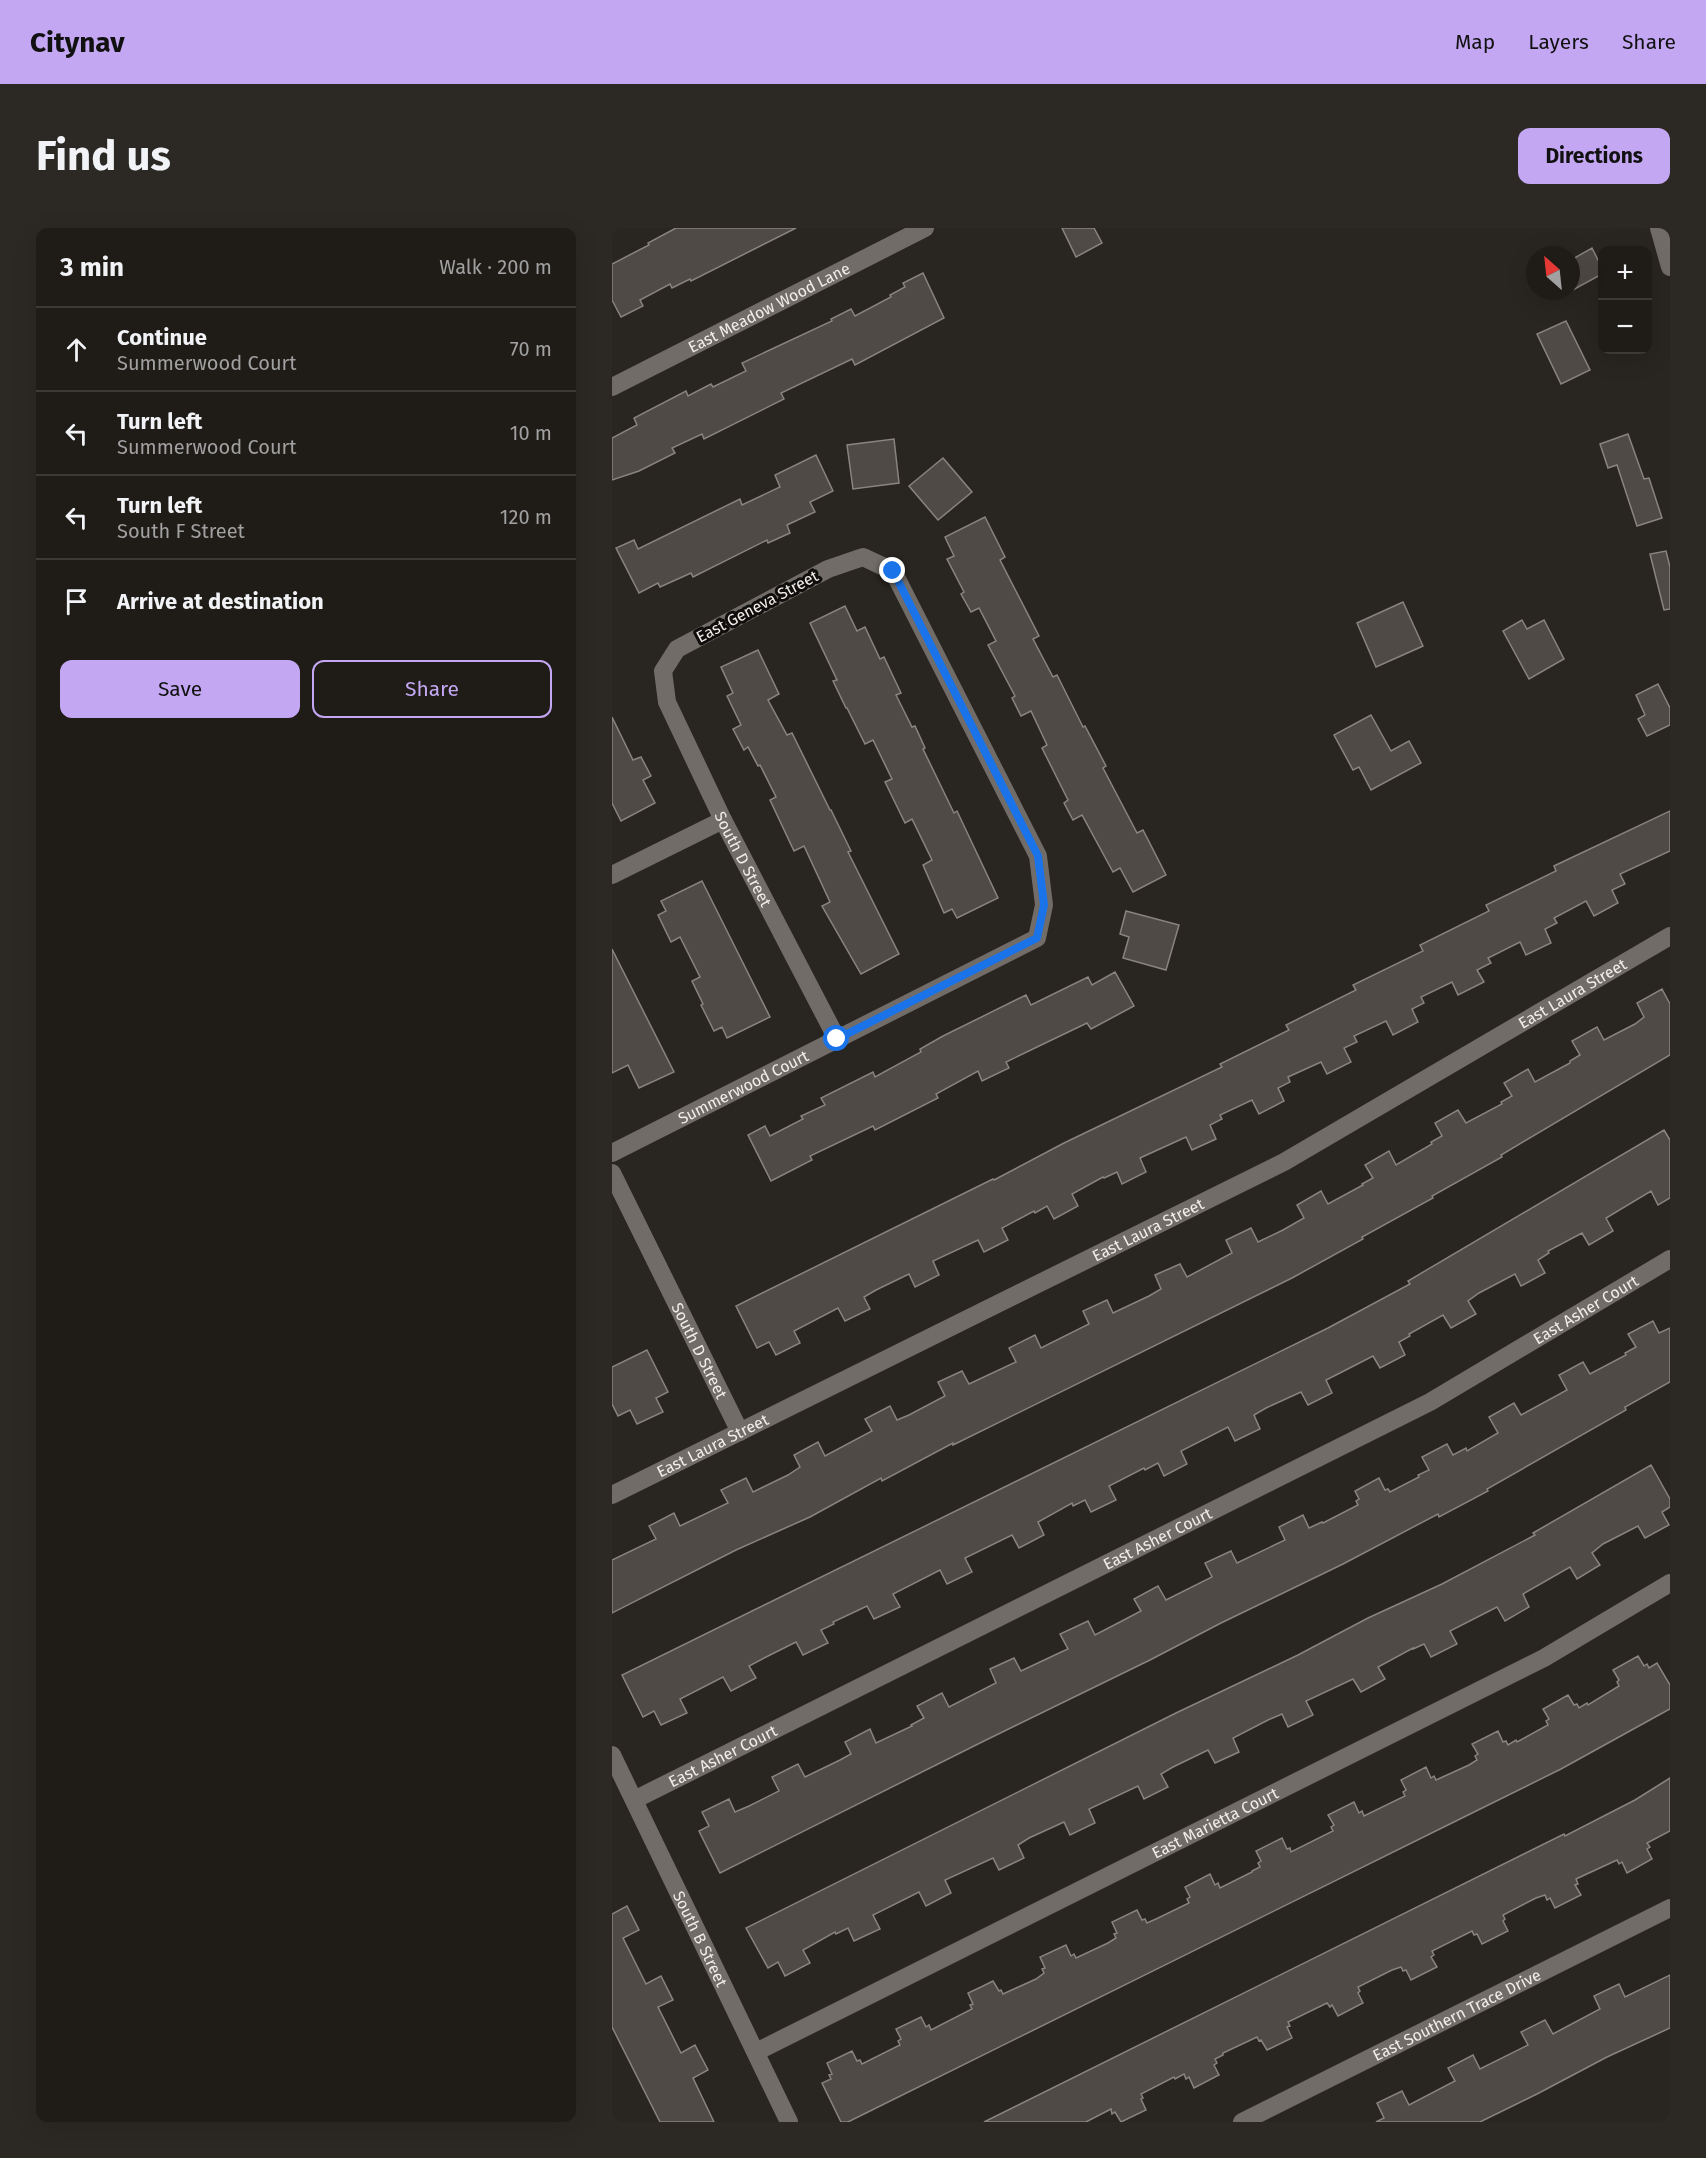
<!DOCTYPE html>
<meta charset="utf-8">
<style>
:root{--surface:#1f1c18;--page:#2c2925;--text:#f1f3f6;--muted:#a1a1a2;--line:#3c3a37;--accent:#c3a7f2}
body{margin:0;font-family:"Fira Sans",sans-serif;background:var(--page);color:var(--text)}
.controls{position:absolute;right:18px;top:18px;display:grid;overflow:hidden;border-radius:12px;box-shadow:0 6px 24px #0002}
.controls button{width:54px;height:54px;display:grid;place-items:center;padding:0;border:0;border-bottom:2px solid var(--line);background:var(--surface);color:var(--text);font:30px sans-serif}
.compass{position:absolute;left:914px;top:18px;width:54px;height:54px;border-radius:50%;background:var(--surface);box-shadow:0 6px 24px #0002;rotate:333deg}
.stop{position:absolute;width:18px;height:18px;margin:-14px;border:4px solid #1a73e8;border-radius:50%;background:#fff}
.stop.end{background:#1a73e8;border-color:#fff;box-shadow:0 2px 6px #0008}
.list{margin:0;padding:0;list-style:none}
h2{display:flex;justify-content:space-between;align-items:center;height:78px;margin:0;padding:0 24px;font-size:26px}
h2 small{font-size:20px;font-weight:400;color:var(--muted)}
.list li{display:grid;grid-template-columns:39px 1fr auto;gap:18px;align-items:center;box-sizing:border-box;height:84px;padding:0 24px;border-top:2px solid var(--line)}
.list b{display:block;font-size:22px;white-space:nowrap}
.list p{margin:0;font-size:20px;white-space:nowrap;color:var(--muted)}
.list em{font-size:20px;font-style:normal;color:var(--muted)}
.actions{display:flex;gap:12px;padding:18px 24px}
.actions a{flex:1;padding:14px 0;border:2px solid var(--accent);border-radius:12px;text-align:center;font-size:21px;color:var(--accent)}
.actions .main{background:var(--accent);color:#111}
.icon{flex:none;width:33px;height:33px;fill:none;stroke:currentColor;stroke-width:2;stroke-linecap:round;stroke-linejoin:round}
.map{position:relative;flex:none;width:1058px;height:1894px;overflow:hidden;border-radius:12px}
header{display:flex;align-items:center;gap:36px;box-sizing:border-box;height:84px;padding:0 30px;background:var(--accent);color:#111}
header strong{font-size:28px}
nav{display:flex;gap:33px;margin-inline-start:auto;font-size:21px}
.intro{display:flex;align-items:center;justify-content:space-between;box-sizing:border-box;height:144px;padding:0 36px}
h1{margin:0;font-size:42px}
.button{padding:15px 27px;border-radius:12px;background:var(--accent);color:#111;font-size:21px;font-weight:700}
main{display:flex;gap:36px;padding:0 36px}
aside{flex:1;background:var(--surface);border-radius:12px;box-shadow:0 6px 24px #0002}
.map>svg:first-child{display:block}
.building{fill:#4f4a45;stroke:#89847f;stroke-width:1.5}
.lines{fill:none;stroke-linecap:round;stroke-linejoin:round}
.minor{stroke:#716c67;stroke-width:18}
.route{stroke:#1a73e8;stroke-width:8}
.labels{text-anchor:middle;stroke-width:6;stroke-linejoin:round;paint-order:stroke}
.street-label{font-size:16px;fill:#f0edea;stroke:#100e0c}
</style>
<header>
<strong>Citynav</strong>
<nav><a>Map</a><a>Layers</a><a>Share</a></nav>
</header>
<div class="intro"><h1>Find us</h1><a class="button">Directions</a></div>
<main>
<aside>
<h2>3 min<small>Walk · 200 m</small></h2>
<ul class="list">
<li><svg class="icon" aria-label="ahead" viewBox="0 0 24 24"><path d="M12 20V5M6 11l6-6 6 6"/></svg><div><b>Continue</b><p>Summerwood Court</p></div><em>70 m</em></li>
<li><svg class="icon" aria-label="left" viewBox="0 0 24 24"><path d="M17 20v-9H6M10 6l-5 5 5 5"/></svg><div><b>Turn left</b><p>Summerwood Court</p></div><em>10 m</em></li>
<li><svg class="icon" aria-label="left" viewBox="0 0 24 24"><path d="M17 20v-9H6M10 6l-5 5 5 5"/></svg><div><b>Turn left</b><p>South F Street</p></div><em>120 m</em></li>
<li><svg class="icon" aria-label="arrive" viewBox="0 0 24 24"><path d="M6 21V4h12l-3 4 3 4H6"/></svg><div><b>Arrive at destination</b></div></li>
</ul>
<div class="actions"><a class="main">Save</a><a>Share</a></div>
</aside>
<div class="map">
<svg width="1058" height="1894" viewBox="0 0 1058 1894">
<rect width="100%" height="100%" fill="#292520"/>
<!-- building -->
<g class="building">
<path d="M 64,0 L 184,0 L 79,53 L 78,51 L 60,60 L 58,56 L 28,72 L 31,78 L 9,89 L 0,72 L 0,36 L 37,17 L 36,15 Z"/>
<path d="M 450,0 L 482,0 L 490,15 L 464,29 Z"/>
<path d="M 980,20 L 990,40 L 990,46 L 959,63 L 959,32 Z"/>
<path d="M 311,45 L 332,90 L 243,137 L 240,131 L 169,165 L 172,171 L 92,211 L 90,206 L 60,220 L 63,225 L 27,243 L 0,252 L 0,210 L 25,197 L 22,190 L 74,163 L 76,168 L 99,156 L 101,159 L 134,143 L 130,135 L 220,93 L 219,91 L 239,81 L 243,88 L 279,69 L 278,67 L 293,59 L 291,55 Z"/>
<path d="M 954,93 L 978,142 L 949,156 L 925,106 Z"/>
<path d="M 1016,206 L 1032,251 L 1037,250 L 1050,290 L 1025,298 L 1005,237 L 996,240 L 988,216 Z"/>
<path d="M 282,211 L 287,255 L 241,261 L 235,217 Z"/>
<path d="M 204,227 L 221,263 L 198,274 L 203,284 L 175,297 L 178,305 L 156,315 L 155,312 L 81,349 L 79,345 L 48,359 L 46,355 L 27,365 L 4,320 L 22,312 L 26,321 L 128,271 L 130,277 L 168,259 L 163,247 Z"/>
<path d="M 331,230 L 360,264 L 326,292 L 297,258 Z"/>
<path d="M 373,289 L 393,329 L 388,332 L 427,408 L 421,411 L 441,449 L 445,447 L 471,499 L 473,498 L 494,538 L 491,540 L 525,605 L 531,602 L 554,647 L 521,664 L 508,640 L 501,644 L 470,587 L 461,592 L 452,575 L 456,572 L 430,520 L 435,517 L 419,483 L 409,488 L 400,470 L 403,468 L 376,417 L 384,413 L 367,380 L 359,384 L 349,366 L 352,364 L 335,331 L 342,328 L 333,309 Z"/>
<path d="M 1054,323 L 1058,339 L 1058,381 L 1052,382 L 1038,326 Z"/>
<path d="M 791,374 L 811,418 L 764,439 L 745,395 Z"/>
<path d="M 233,378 L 245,403 L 253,399 L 268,431 L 272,429 L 289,465 L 284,467 L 300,499 L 303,498 L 313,520 L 311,521 L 342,585 L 345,583 L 386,670 L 345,690 L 340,681 L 332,685 L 311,637 L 320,632 L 300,591 L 293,595 L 273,554 L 280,551 L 261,512 L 253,516 L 235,480 L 234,480 L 221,453 L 225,452 L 198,395 Z"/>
<path d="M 910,392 L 915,401 L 932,392 L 952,431 L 917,451 L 891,403 Z"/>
<path d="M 146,422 L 167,466 L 156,472 L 175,507 L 180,505 L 218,582 L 219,582 L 239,623 L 236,624 L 287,726 L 249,746 L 210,678 L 218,674 L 192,618 L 182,623 L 158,572 L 164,569 L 148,537 L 146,538 L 136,519 L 132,522 L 121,501 L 129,497 L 115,468 L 121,465 L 109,439 Z"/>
<path d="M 1046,456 L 1058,480 L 1058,497 L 1035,508 L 1026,491 L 1033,487 L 1024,467 Z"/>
<path d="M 759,487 L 779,523 L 797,513 L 809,535 L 759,562 L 747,539 L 741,542 L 722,507 Z"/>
<path d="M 0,489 L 21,532 L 29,529 L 39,548 L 31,552 L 43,575 L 9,593 L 0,575 Z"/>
<path d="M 1058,583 L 1058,623 L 1008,646 L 1013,656 L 1000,662 L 1006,675 L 982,688 L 974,673 L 942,690 L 945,695 L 933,701 L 939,715 L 914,727 L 908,714 L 876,730 L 879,735 L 865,742 L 872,754 L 846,767 L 840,754 L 809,769 L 812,775 L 800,781 L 806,794 L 781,807 L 774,793 L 742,808 L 745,814 L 732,820 L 739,834 L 715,846 L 709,834 L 676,849 L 678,854 L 666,860 L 672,873 L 647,886 L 640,872 L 608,887 L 610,891 L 598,897 L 604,911 L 580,922 L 574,909 L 528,930 L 534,944 L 510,956 L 505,944 L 492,950 L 491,949 L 460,966 L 466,978 L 442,991 L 435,978 L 423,985 L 422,983 L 390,1000 L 396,1012 L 372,1024 L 366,1012 L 321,1033 L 327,1047 L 303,1059 L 297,1046 L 264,1062 L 252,1069 L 258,1081 L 233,1093 L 226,1080 L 182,1103 L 188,1115 L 164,1127 L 157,1114 L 145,1120 L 124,1078 L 381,951 L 382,952 L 452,915 L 610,839 L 608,836 L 677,802 L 674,797 L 744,762 L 741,757 L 811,723 L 808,717 L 877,683 L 874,677 L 944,643 L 942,638 Z"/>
<path d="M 90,653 L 158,789 L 115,810 L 110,799 L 102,803 L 89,777 L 91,776 L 80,753 L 88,749 L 68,709 L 59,714 L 46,687 L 54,683 L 49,673 Z"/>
<path d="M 514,683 L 567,697 L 554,742 L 511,730 L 517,709 L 508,706 Z"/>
<path d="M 0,721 L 62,844 L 27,860 L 16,837 L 0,845 Z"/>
<path d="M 503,744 L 522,778 L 479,801 L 475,795 L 394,834 L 397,840 L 370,853 L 366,843 L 324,866 L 326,870 L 263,902 L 261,898 L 198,928 L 200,932 L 159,953 L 136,907 L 153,898 L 158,908 L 191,891 L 189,888 L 213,877 L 209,870 L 261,844 L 263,849 L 309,824 L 308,821 L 331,808 L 414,767 L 419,777 L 476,749 L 480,757 Z"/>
<path d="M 1050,761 L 1058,776 L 1058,827 L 889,927 L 890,929 L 820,968 L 821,970 L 750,1009 L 751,1011 L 680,1050 L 341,1217 L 341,1215 L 270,1253 L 269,1250 L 198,1289 L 124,1322 L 0,1385 L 0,1332 L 44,1311 L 37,1298 L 62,1285 L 68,1298 L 116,1275 L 109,1262 L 134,1250 L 141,1264 L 176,1247 L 188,1239 L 182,1227 L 206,1214 L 213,1228 L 260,1203 L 253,1191 L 278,1178 L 285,1192 L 297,1187 L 333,1168 L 326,1154 L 350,1143 L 357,1156 L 404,1134 L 397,1120 L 423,1107 L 429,1120 L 477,1096 L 471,1083 L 495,1072 L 501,1085 L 537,1068 L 549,1061 L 543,1047 L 568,1036 L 575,1049 L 620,1025 L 614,1012 L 639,1000 L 646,1014 L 671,1002 L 692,990 L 685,977 L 709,963 L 716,976 L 751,957 L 750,956 L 761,950 L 753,937 L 777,923 L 784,937 L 820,916 L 819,914 L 830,908 L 823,895 L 846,882 L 854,895 L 890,876 L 889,874 L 900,868 L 892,855 L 916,841 L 923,854 L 958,835 L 958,833 L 968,827 L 960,813 L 985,799 L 992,812 L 1023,796 L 1032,789 L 1025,775 Z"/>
<path d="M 1052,902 L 1058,912 L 1058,970 L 1046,977 L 1039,963 L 994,990 L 1001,1003 L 977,1017 L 970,1005 L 936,1023 L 937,1025 L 926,1032 L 933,1045 L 909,1058 L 903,1046 L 867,1065 L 856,1073 L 864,1086 L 839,1100 L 831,1087 L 797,1106 L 798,1108 L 787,1114 L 793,1127 L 768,1140 L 761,1128 L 726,1146 L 714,1152 L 720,1165 L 696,1177 L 689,1164 L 654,1180 L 642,1187 L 648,1201 L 623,1213 L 616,1199 L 569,1223 L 575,1236 L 552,1248 L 546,1235 L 533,1242 L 532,1240 L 497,1258 L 504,1272 L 479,1284 L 473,1272 L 461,1278 L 460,1275 L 426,1294 L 432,1307 L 407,1320 L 400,1307 L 353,1330 L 360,1344 L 335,1356 L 328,1342 L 281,1366 L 288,1379 L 262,1391 L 255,1378 L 221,1394 L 222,1396 L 209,1402 L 216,1415 L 191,1427 L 184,1414 L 158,1427 L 137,1438 L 144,1450 L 119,1463 L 111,1449 L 68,1471 L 75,1485 L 49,1497 L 42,1483 L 31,1489 L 10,1447 L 716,1100 L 798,1056 L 796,1053 Z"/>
<path d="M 1041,1093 L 1047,1105 L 1058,1100 L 1058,1154 L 1013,1179 L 1014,1182 L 875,1261 L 876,1263 L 827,1289 L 826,1286 L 731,1336 L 609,1395 L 538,1432 L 370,1514 L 108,1645 L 87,1603 L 97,1598 L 90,1584 L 117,1571 L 123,1584 L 137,1578 L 167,1563 L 160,1549 L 186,1536 L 193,1549 L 228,1532 L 239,1526 L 233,1514 L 258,1501 L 264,1515 L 300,1498 L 299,1497 L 312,1490 L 305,1478 L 330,1465 L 337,1479 L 384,1455 L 378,1441 L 402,1430 L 409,1443 L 445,1426 L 456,1421 L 448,1406 L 476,1393 L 483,1407 L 508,1394 L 529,1383 L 522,1371 L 546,1358 L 554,1372 L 600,1349 L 593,1335 L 619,1323 L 625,1335 L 673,1312 L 667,1299 L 691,1287 L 697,1300 L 710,1294 L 711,1295 L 746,1277 L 744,1273 L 747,1271 L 743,1263 L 767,1250 L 773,1262 L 776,1261 L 778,1264 L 807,1249 L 806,1247 L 817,1242 L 810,1229 L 835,1216 L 841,1227 L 854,1220 L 855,1223 L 886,1205 L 877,1189 L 902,1175 L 909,1187 L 955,1162 L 947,1147 L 971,1134 L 978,1146 L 1014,1127 L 1013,1125 L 1024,1119 L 1016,1106 Z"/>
<path d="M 35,1122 L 56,1164 L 44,1170 L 51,1184 L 25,1196 L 18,1182 L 6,1188 L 0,1176 L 0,1139 Z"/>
<path d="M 1039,1237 L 1058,1271 L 1058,1279 L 1050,1284 L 1057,1297 L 1033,1310 L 1026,1298 L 991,1316 L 980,1325 L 988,1337 L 965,1351 L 958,1339 L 911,1366 L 917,1379 L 893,1393 L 885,1379 L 838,1403 L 845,1416 L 819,1429 L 812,1416 L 801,1421 L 801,1420 L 766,1439 L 773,1451 L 749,1464 L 741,1451 L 694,1473 L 701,1487 L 676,1499 L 670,1486 L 656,1492 L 621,1510 L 627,1524 L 603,1535 L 596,1522 L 561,1539 L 549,1546 L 556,1559 L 532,1571 L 526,1558 L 477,1581 L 483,1595 L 458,1607 L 452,1594 L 417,1610 L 406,1617 L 412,1630 L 387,1642 L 381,1630 L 333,1652 L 339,1665 L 314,1678 L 307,1664 L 261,1687 L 268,1701 L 242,1713 L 236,1700 L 224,1706 L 223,1704 L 191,1722 L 198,1735 L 173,1748 L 166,1734 L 156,1740 L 134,1700 L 564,1485 L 686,1427 L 756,1390 L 830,1356 L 923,1307 L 921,1305 Z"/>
<path d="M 1026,1428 L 1032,1438 L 1035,1436 L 1037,1440 L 1045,1435 L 1058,1457 L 1058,1481 L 1045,1488 L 949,1541 L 852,1589 L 254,1885 L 236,1894 L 229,1894 L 210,1855 L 219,1851 L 217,1847 L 220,1846 L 215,1835 L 240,1823 L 245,1833 L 248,1832 L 250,1836 L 288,1817 L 286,1813 L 289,1811 L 284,1801 L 309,1789 L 314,1799 L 317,1797 L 319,1802 L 360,1781 L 358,1777 L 361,1776 L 356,1765 L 369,1759 L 381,1753 L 387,1763 L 389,1762 L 391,1766 L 424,1751 L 432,1745 L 430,1741 L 433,1740 L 428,1729 L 454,1717 L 459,1728 L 462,1726 L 464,1730 L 496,1715 L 504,1710 L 502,1706 L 505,1705 L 500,1694 L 525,1682 L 530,1692 L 533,1691 L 535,1695 L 544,1691 L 577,1675 L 575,1671 L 578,1669 L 573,1659 L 598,1646 L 603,1657 L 606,1655 L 608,1660 L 640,1644 L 640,1643 L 648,1639 L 646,1635 L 649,1633 L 644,1623 L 670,1610 L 675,1621 L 678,1620 L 679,1624 L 721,1603 L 719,1599 L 722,1597 L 716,1587 L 742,1574 L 747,1585 L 750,1583 L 752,1588 L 793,1568 L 791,1564 L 794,1562 L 789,1552 L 814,1539 L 819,1550 L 822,1548 L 824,1552 L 857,1537 L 865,1532 L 863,1528 L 866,1526 L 860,1516 L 886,1503 L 891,1514 L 894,1513 L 896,1517 L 904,1512 L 905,1514 L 936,1497 L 934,1493 L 937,1491 L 931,1481 L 956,1467 L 962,1477 L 965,1476 L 967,1480 L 975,1475 L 976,1477 L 1007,1458 L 1005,1454 L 1007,1452 L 1001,1442 Z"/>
<path d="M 1058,1550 L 1058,1603 L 1035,1615 L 1038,1619 L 1035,1621 L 1040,1631 L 1015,1645 L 1010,1634 L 1007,1636 L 1005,1632 L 964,1651 L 966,1656 L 963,1657 L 969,1667 L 943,1680 L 938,1670 L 935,1672 L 933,1667 L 924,1670 L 891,1687 L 893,1691 L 891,1693 L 896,1703 L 870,1716 L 865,1706 L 862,1707 L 860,1703 L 820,1723 L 822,1727 L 819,1729 L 825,1739 L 799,1752 L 794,1742 L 791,1743 L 789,1739 L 780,1742 L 746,1759 L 748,1763 L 746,1765 L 751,1775 L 726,1788 L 720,1777 L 718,1779 L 715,1775 L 676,1794 L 678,1798 L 675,1799 L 680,1810 L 655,1822 L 649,1812 L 647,1813 L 645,1809 L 611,1825 L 611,1827 L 603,1831 L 605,1835 L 602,1837 L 607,1847 L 582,1860 L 577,1849 L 574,1851 L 572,1846 L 563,1851 L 562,1849 L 529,1866 L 531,1870 L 529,1871 L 534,1882 L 509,1894 L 503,1884 L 500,1886 L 499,1881 L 474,1894 L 372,1894 L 952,1606 L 953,1608 L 1023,1572 Z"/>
<path d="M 15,1678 L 27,1702 L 11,1710 L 34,1756 L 49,1748 L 61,1772 L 46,1779 L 69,1825 L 83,1817 L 96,1842 L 81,1850 L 102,1894 L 48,1894 L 0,1799 L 0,1686 Z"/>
<path d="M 1058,1747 L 1058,1800 L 995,1829 L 925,1866 L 868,1894 L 764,1894 L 772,1890 L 765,1875 L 790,1863 L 797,1877 L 843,1853 L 836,1840 L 861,1827 L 868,1841 L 916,1817 L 909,1804 L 933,1792 L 941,1806 L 988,1781 L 982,1768 L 1007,1756 L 1013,1769 Z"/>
</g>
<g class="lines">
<!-- minor -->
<g class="minor">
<path d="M 1047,0 L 1058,39"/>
<path id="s1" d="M 0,159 L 313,0"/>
<path d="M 0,647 L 111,592"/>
<path id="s2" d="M 0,925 L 425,710 L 432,677 L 426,628 L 281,343 L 251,329 L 216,341 L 65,421 L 51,443 L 55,474 L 111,592 L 225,811"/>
<path id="s3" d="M 0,945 L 128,1204"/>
<path id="s4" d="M 0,1267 L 672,934 L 1058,708"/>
<path id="s5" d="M 0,1527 L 177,1894"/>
<path id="s6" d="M 22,1572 L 818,1174 L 1058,1031"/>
<path id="s7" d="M 144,1824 L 932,1430 L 1058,1355"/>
<path id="s8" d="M 630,1894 L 1058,1680"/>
</g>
</g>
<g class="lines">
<!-- route -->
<path class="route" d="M 225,811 L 425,710 L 432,677 L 426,628 L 281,343"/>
</g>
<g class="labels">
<!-- street labels -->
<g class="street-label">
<text dy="6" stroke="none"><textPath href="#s1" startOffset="176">East Meadow Wood Lane</textPath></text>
<text transform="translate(145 378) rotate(-28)" y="6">East Geneva Street</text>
<text dy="6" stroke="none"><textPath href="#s2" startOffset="1352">South D Street</textPath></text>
<text dy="6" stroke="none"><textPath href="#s4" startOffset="1084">East Laura Street</textPath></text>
<text dy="6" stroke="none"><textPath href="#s2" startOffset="147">Summerwood Court</textPath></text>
<text dy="6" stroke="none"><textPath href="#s4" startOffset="598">East Laura Street</textPath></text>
<text dy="6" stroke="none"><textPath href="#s6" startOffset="1071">East Asher Court</textPath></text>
<text dy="6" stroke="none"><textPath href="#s3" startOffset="198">South D Street</textPath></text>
<text dy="6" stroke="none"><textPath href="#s4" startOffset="112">East Laura Street</textPath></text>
<text dy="6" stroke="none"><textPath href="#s6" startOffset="585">East Asher Court</textPath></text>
<text dy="6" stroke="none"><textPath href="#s6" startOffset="99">East Asher Court</textPath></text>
<text dy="6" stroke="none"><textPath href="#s7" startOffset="513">East Marietta Court</textPath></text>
<text dy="6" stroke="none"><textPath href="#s5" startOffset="204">South B Street</textPath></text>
<text dy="6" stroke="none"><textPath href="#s8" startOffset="240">East Southern Trace Drive</textPath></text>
</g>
</g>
</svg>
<div class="controls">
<button>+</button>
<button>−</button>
</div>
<svg class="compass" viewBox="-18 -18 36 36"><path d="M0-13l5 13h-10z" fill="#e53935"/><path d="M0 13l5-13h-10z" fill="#a1a1a2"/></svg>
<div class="stop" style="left:225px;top:811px"></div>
<div class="stop end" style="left:281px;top:343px"></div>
</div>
</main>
